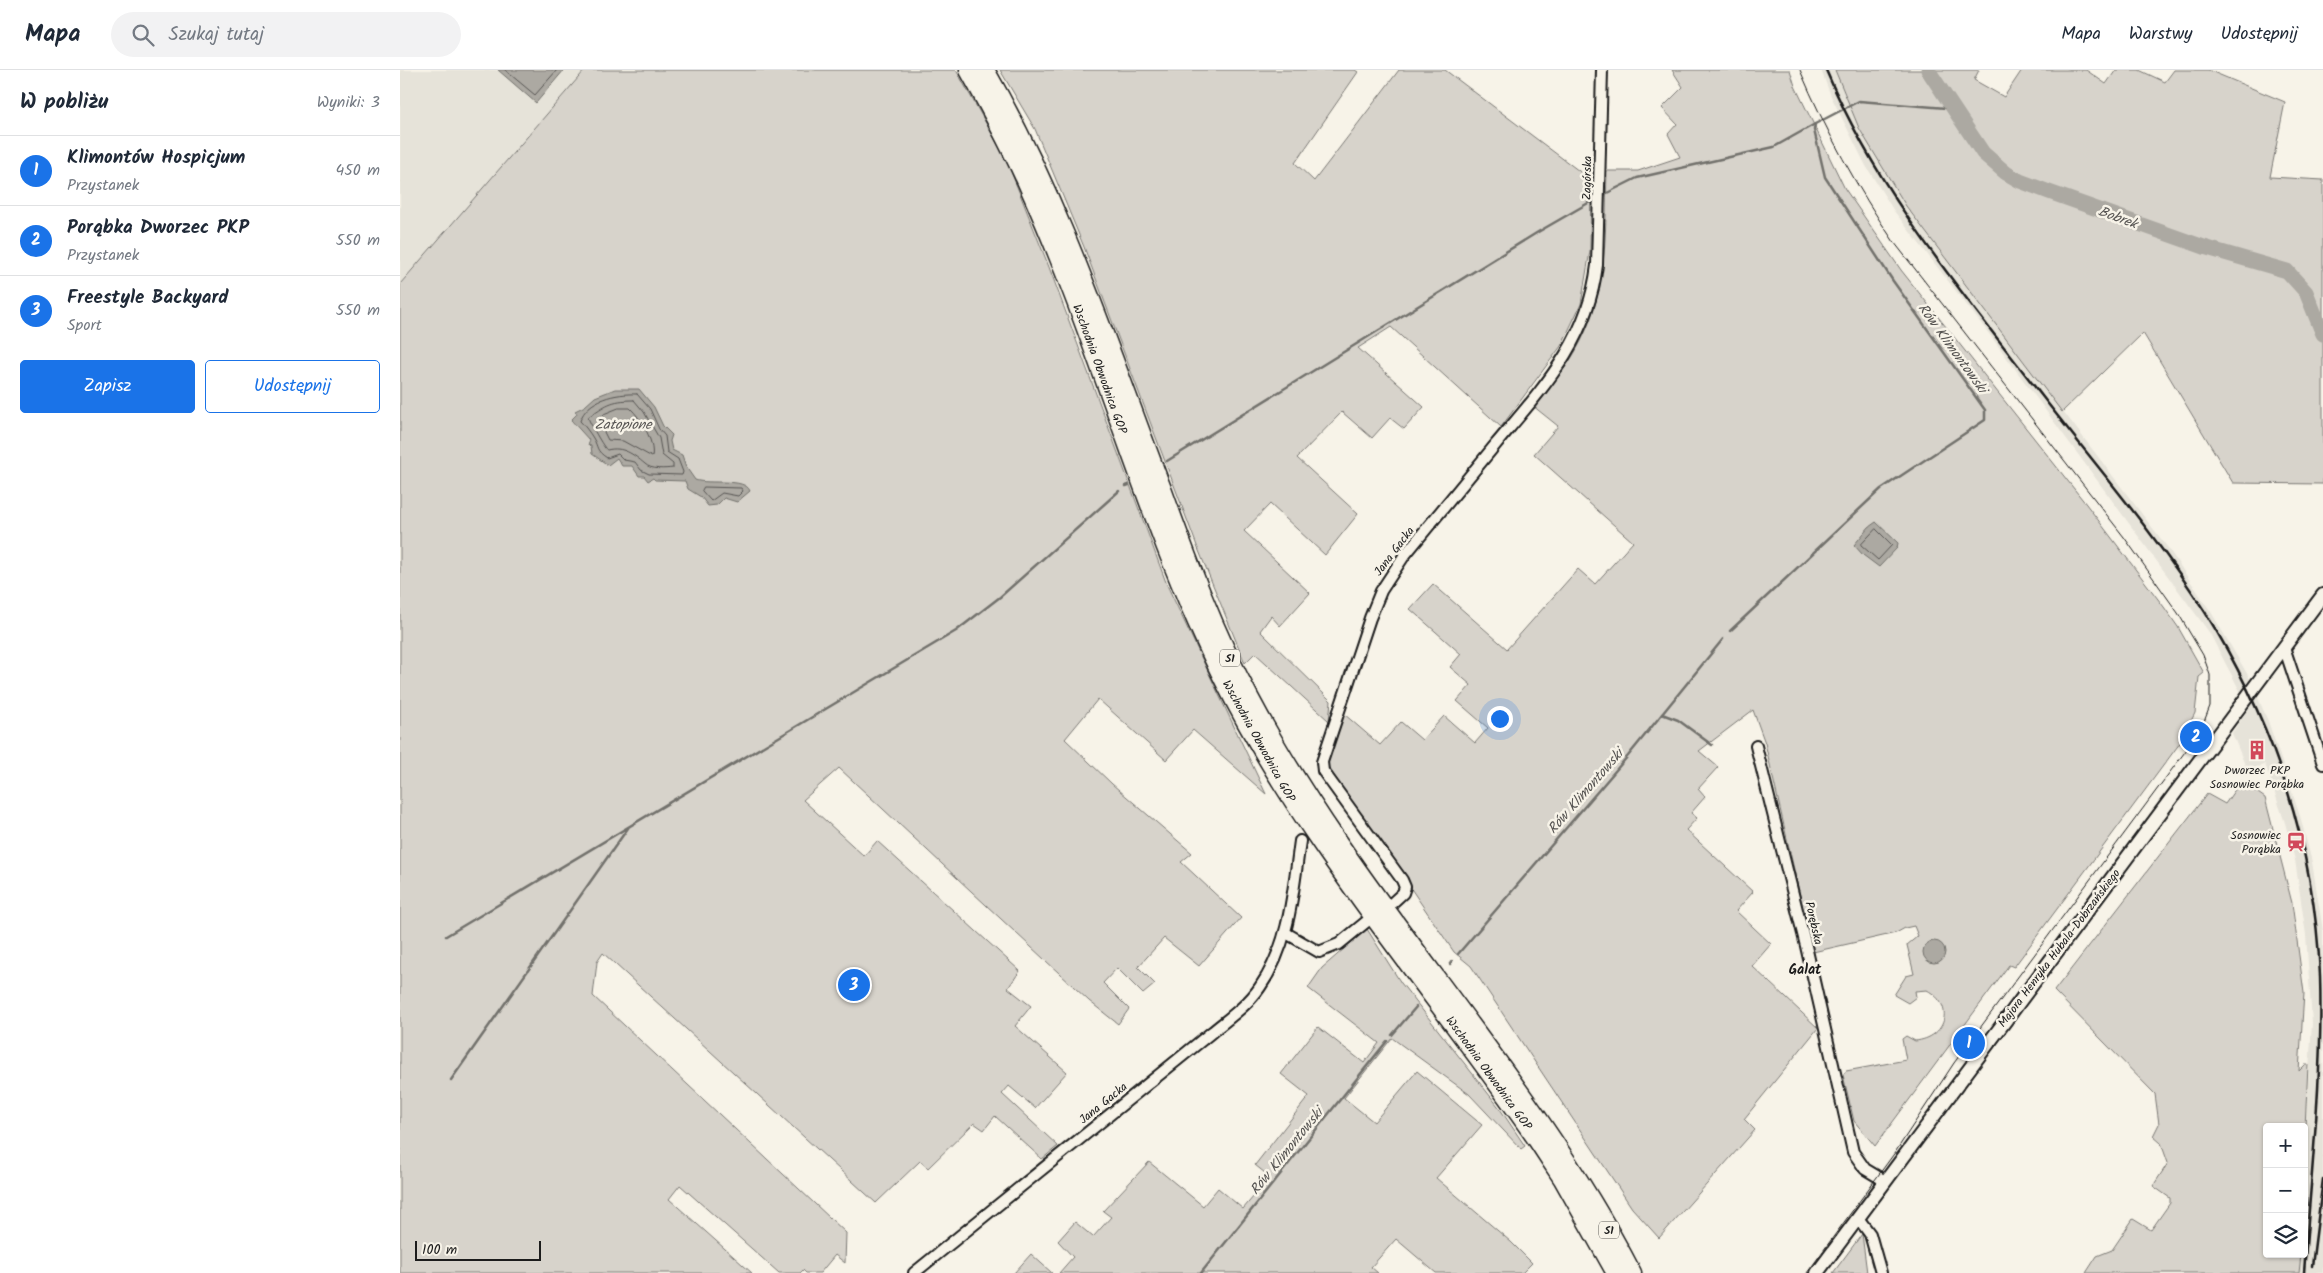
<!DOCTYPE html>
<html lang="pl">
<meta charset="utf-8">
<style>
:root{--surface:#fff;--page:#f2f2f3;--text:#1f2937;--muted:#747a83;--line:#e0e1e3;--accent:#1a73e8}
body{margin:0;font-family:Kalam,sans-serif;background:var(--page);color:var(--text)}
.controls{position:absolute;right:15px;bottom:15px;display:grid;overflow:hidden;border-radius:5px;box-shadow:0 1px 4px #0004}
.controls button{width:45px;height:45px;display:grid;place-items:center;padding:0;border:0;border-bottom:1px solid var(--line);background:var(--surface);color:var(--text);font:25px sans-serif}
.scale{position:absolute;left:15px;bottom:12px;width:126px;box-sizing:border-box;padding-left:5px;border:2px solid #1c1c1c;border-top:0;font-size:14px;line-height:18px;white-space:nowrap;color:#1c1c1c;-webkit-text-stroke:4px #f7f3e8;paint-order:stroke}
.you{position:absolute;left:1099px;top:648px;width:18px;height:18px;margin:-12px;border:4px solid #fff;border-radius:50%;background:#1a73e8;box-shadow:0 0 0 8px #1a73e833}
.badge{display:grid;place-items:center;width:32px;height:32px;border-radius:50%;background:var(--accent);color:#fff;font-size:16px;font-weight:700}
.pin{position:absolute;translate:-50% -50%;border:2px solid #fff;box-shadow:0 1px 5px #0006}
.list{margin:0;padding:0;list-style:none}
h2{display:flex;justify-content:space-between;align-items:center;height:65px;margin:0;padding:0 20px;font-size:21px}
h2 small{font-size:16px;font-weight:400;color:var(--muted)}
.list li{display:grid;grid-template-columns:32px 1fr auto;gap:15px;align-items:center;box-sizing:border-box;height:70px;padding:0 20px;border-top:1px solid var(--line)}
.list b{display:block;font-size:19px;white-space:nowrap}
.list p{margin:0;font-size:16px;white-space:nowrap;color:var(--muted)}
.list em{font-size:16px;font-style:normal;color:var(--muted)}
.actions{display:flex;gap:10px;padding:15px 20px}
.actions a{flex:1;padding:11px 0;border:1px solid var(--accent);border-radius:5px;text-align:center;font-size:18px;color:var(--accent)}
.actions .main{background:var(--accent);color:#fff}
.icon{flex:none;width:28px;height:28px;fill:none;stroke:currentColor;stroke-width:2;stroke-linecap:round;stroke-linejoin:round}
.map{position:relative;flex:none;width:1923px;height:1203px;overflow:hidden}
header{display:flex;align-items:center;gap:30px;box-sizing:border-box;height:70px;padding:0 25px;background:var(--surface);border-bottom:1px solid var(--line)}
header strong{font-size:24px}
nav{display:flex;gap:28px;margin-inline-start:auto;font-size:18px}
.search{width:350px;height:45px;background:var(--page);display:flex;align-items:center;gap:12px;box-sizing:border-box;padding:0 18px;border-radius:28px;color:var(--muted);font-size:19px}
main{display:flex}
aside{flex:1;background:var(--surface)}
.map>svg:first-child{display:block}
.built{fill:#e6e3d9}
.green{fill:#d7d3cb;stroke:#7a7874}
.water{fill:#aca9a2;stroke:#72716c}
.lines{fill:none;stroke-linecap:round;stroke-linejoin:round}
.shore{stroke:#565452;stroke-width:1}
.stream{stroke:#72716c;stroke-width:2.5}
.river{stroke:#aca9a2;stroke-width:15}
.minor-casing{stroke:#1c1c1c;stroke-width:14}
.tertiary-casing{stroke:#1c1c1c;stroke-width:16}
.motorway-casing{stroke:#1c1c1c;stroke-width:21}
.minor{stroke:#f7f3e8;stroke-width:10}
.tertiary{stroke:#f7f3e8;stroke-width:12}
.motorway{stroke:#f7f3e8;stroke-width:18}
.tram{stroke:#1c1c1c;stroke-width:1}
.rail{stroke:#1c1c1c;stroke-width:2.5}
.labels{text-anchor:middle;stroke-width:5;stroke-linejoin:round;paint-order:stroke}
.shield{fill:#f7f3e8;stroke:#5e5c59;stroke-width:1}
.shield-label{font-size:11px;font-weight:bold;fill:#1c1c1c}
.street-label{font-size:12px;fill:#1c1c1c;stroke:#f7f3e8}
.poi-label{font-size:12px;fill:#1c1c1c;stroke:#f7f3e8}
.water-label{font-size:14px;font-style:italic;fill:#565452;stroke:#f7f3e8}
.neighbourhood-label{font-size:14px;font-weight:bold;fill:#1c1c1c;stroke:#f7f3e8}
</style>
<header>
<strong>Mapa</strong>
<div class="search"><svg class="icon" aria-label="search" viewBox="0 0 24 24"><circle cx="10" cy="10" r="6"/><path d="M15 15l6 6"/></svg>Szukaj tutaj</div>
<nav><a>Mapa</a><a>Warstwy</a><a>Udostępnij</a></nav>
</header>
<main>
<aside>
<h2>W pobliżu<small>Wyniki: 3</small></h2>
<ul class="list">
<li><span class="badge">1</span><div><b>Klimontów Hospicjum</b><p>Przystanek</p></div><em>450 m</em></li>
<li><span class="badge">2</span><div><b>Porąbka Dworzec PKP</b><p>Przystanek</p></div><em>550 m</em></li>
<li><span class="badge">3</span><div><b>Freestyle Backyard</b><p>Sport</p></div><em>550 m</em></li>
</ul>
<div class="actions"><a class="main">Zapisz</a><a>Udostępnij</a></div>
</aside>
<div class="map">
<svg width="1923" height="1203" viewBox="0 0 1923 1203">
<rect width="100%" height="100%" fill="#f7f3e8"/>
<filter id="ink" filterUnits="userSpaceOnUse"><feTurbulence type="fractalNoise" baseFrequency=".02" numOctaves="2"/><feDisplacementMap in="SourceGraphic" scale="10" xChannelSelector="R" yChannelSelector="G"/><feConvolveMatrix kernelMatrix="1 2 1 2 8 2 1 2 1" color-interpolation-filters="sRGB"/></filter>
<g filter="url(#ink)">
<!-- built -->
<g class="built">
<path d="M 0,0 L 185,0 L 0,214 Z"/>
<path d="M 1421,0 L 1435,0 L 1459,58 L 1506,136 L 1768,478 L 1811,542 L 1849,607 L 1868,651 L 1900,746 L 1912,792 L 1923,861 L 1923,1203 L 1899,1203 L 1901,1184 L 1904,1184 L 1904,1078 L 1912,953 L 1906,865 L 1895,790 L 1885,753 L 1865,694 L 1848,702 L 1832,663 L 1849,638 L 1809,562 L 1593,269 L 1494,141 L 1466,96 L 1431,26 Z"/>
</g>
<!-- green -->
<g class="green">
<path d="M 185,0 L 556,0 L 606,89 L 649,197 L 767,515 L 866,724 L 793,660 L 766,690 L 698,629 L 665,669 L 712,714 L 792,783 L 781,792 L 841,848 L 799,896 L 764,868 L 738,897 L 755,914 L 743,924 L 717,898 L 703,913 L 729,939 L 718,954 L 689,931 L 439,698 L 403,730 L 464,786 L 477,771 L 620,901 L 608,918 L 631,936 L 615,956 L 667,1002 L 635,1038 L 609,1016 L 602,1024 L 658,1076 L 642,1089 L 595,1046 L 584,1060 L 574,1053 L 528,1098 L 520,1091 L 476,1133 L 203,883 L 197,892 L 193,926 L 446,1163 L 445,1193 L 435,1185 L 420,1203 L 406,1203 L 403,1200 L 400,1203 L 379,1203 L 280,1115 L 269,1129 L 352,1203 L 0,1203 L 0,214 Z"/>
<path d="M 600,0 L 955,0 L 958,2 L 895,93 L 914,111 L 999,0 L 1045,0 L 1191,110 L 1190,181 L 1181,234 L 1161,276 L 1101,357 L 991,257 L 958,278 L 1024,337 L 1004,359 L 990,348 L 972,368 L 942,342 L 897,388 L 958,444 L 925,485 L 870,434 L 844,461 L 910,523 L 880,556 L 871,546 L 860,561 L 931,631 L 929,651 L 855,583 L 845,593 L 797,476 L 684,177 L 635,59 Z"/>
<path d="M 1272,0 L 1390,0 L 1395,16 L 1445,119 L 1501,200 L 1686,434 L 1764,537 L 1778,557 L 1804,603 L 1799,607 L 1795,643 L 1780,673 L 1614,897 L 1609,895 L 1475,1076 L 1454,1051 L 1443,1005 L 1446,1001 L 1506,990 L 1502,969 L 1506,966 L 1515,971 C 1546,968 1556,936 1527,920 L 1515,921 L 1516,927 L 1508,933 L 1494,925 L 1506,906 L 1514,904 L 1507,875 L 1518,866 L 1514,856 L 1505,858 L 1496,863 L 1413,882 L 1365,673 L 1353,640 L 1299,681 L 1318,697 L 1298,719 L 1305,727 L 1291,743 L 1297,748 L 1286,760 L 1353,822 L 1336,841 L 1371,874 L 1352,896 L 1418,958 L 1344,1049 L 1355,1060 L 1259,1168 L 1232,1138 L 1071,896 L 1054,882 L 927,695 L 944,644 L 980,675 L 1001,652 L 1022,670 L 1044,646 L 1075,673 L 1088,658 L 1057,631 L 1071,615 L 1050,597 L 1061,584 L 1010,539 L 1033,514 L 1107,579 L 1178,499 L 1195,514 L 1233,472 L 1134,384 L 1158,356 L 1133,336 C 1144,323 1157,309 1167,295 C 1209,233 1205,172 1207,101 L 1238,101 L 1280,87 L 1268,64 L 1277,54 L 1262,38 L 1283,17 Z"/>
<path d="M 1435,0 L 1579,0 L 1574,10 L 1604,27 L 1622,0 L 1686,0 L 1706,14 L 1716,0 L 1739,0 L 1765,12 L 1774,0 L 1808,0 L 1885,32 L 1870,107 L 1923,110 L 1923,414 L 1833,413 L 1743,263 L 1662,342 L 1506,136 L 1459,58 Z"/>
<path d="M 1841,711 L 1865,728 L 1892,833 L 1904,923 L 1899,1001 L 1905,995 L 1908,995 L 1904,1078 L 1904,1057 L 1867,1057 L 1867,1184 L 1901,1184 L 1899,1203 L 1686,1203 L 1697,1186 L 1712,1180 L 1733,1149 L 1751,1160 L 1770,1133 L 1770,1128 L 1753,1116 L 1768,1093 L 1761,1073 L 1753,1066 L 1759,1054 L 1755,1024 L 1654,921 L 1807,724 L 1825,734 Z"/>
<path d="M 967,859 L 1001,913 L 1098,1036 L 1125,1076 L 1121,1079 L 1069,1024 L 992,968 L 944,1028 L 974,1052 L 1017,1001 L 1082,1055 L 1036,1108 L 1111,1172 L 1132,1193 L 1122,1203 L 1036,1203 L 996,1169 L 971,1197 L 978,1203 L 659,1203 L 673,1187 L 658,1171 L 675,1152 L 693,1167 L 711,1147 L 703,1141 L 749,1092 L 803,1136 L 818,1118 L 843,1139 L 870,1107 L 855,1095 L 909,1026 L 881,1004 L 918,957 L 964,993 L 979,973 L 908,918 L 922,898 Z"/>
<path d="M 1462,1164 L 1467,1203 L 1433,1203 Z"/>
<path d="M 631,1184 L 652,1203 L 614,1203 Z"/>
</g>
<!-- water -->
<g class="water">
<path d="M 98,0 L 164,0 L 136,33 Z"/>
<path d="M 215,319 L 239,319 L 254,337 L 263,356 L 272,365 L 270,371 L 272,380 L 282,385 L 286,397 L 295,410 C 309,415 345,407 350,421 L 337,432 L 324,428 L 317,435 L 308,436 L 301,427 L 288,419 L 285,411 L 255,410 L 253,408 L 248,411 L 244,406 L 239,406 L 232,396 L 222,396 L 217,388 L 208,395 L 192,384 L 191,376 L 188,375 L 190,371 L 171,350 L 177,344 L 175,341 L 185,336 L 195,327 Z"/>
<path d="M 1476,452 L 1498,473 L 1497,478 L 1479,497 L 1463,485 L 1454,475 L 1469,457 Z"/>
<circle cx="1534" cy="882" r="11"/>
</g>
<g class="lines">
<!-- shore -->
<g class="shore">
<path d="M 105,0 L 135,25 L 157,0"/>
<path d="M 237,324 L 250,339 L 259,359 L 265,366 L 267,382 L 278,389 L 283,402 L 282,405 L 249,404 L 241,400 L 235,392 L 224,390 L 218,384 L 207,388 C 195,380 199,378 193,368 C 190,363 184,355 180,351 C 187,329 216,323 237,324 Z"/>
<path d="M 234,330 L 244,342 L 259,368 L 262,385 L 273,394 L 273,398 C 265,399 251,400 245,394 C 233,384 223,376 207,380 C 204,379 188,350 188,347 C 206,335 210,330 234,330 Z"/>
<path d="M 219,338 L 230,338 C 241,348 255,372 252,387 L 223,371 L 208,370 L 198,350 L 204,344 Z"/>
<path d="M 304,417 L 341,418 L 343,421 L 338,426 L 322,423 L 311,431 L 302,421 Z"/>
<path d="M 1476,459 L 1492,475 L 1478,490 L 1461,475 Z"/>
</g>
<!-- stream -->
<g class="stream">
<path d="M 1201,126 L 1237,108 L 1374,77 L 1415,54"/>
<path d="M 767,391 L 1138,162 L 1197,128"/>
<path d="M 726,416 L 729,415"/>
<path d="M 1330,561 L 1481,419 L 1585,350 L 1585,340 L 1493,211 L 1425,107 L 1414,60 L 1415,54 L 1459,31 L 1546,38 L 1552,36"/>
<path d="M 1262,644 L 1278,650 L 1312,675"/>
<path d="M 46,866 L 556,561 L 600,527 L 719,421"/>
<path d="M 1058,884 L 1228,686 L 1323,569"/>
<path d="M 1050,894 L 1052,891"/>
<path d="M 992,965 L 1016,937"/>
<path d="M 51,1010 L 228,758"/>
<path d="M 801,1203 L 987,971"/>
</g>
<!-- river -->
<path class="river" d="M 1528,0 L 1583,83 L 1606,103 L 1620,111 L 1649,122 L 1804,177 L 1887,201 L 1906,222 L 1923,264"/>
<defs>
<g id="minor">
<path d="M 1884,577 L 1923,694"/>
<path d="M 1356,676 L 1406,876 L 1453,1082 L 1465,1099 L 1485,1111"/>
<path d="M 992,833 L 1003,823 L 1005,817 L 1002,810 L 923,701 L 922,692 L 970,548 L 981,521 L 1004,486 C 1034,449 1065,412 1096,374 C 1143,318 1188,271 1197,195 L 1202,0"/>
<path d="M 886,863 L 919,882 L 939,874 L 966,852"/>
<path d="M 1458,1148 L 1470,1164 L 1481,1203"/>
<path d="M 514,1203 L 812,962 C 829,948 848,935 860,917 C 890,874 893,821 900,771"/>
</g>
<path id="tertiary" d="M 1417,1203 L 1923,525"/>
<g id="motorway">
<path d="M 569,0 C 592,41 614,82 633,126 C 703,284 747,455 824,610 C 908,778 1033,918 1138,1071 L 1163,1109 L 1216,1203"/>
<path d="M 585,0 C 661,132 708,277 762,419 C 788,491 814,562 850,629 C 958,833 1126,998 1232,1203"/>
</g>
</defs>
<!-- minor casing -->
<use href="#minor" class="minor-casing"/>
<!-- tertiary casing -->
<use href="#tertiary" class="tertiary-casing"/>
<!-- motorway casing -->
<use href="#motorway" class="motorway-casing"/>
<!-- minor -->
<use href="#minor" class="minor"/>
<!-- tertiary -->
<use href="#tertiary" class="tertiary"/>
<!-- motorway -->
<use href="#motorway" class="motorway"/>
<!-- tram -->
<path class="tram" d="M 1400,0 C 1426,61 1457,118 1494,172 L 1724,467 L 1778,543 L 1803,585 L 1810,605 L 1810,636 L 1802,657 L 1796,667 L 1554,993 L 1496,1081 L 1407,1203"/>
<!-- rail -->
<g class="rail">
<path d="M 1426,0 C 1478,123 1561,221 1642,326 C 1697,397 1757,466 1805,542 C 1873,651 1915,777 1920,906 C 1923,1004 1911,1105 1904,1203"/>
<path d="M 1912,1196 L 1923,1109"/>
</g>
</g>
</g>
<!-- icons -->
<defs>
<symbol id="building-bare" viewBox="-9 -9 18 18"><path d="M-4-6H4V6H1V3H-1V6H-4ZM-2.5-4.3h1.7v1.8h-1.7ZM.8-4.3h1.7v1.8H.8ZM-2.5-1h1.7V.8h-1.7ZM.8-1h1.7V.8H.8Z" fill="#d1495b" stroke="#f7f3e8" stroke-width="2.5" paint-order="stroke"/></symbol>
<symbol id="station-bare" viewBox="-9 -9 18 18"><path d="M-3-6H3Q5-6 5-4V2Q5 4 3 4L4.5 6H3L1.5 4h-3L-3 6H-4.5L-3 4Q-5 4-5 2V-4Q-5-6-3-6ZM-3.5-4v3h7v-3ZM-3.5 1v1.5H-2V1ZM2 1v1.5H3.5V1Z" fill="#d1495b" stroke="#f7f3e8" stroke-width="2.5" paint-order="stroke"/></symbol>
</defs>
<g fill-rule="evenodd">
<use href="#building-bare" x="1843" y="666" width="28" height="28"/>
<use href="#station-bare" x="1882" y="758" width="28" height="28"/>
</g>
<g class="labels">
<!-- shield labels -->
<g class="shield">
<rect x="820" y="579.5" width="20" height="17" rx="4"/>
<rect x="1199" y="1151.5" width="20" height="17" rx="4"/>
</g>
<g class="shield-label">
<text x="830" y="592">S1</text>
<text x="1209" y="1164">S1</text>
</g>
<!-- street labels -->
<g class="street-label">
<text transform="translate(1187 108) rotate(-89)" y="4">Zagórska</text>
<text transform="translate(700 299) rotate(70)" y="4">Wschodnia Obwodnica GOP</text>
<text transform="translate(994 481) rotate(-53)" y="4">Jana Gacka</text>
<text transform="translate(859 671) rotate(61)" y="4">Wschodnia Obwodnica GOP</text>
<text transform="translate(1414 853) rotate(77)" y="4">Porębska</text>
<text transform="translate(1659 878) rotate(-53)" y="4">Majora Henryka Hubala-Dobrzańskiego</text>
<text transform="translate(1089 1003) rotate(54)" y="4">Wschodnia Obwodnica GOP</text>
<text transform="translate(703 1033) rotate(-39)" y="4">Jana Gacka</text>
</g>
<!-- poi labels -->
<g class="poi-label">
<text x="1857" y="704">Dworzec PKP<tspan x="1857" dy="14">Sosnowiec Porąbka</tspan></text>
<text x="1881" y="769" text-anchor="end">Sosnowiec<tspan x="1881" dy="14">Porąbka</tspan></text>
</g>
<!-- water labels -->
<g class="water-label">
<text transform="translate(1718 147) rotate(20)" y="5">Bobrek</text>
<text transform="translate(1553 278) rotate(54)" y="5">Rów Klimontowski</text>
<text x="223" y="359">Zatopione</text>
<text transform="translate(1185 721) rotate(-49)" y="5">Rów Klimontowski</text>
<text transform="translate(886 1081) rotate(-51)" y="5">Rów Klimontowski</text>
</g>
<!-- neighbourhood labels -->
<g class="neighbourhood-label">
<text x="1405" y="904">Galat</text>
</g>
</g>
</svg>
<div class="controls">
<button>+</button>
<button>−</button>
<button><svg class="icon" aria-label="layers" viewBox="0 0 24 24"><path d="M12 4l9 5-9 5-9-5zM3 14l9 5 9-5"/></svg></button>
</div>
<div class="scale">100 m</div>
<div class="you"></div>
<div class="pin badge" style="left:1569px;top:973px">1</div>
<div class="pin badge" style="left:1796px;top:667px">2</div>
<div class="pin badge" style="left:454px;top:915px">3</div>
</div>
</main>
